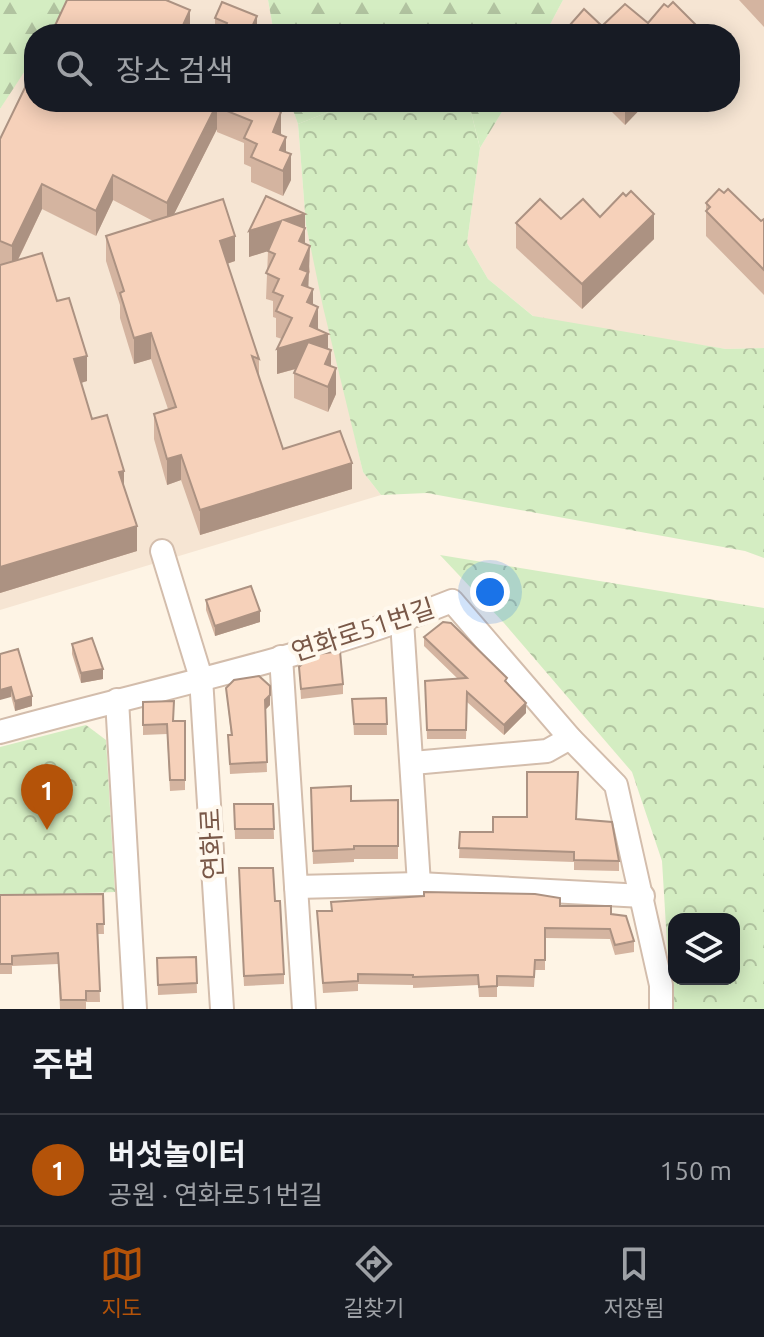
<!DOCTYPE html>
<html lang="ko">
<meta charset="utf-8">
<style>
:root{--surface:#171b24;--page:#242831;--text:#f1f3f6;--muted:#9ea1a6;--line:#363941;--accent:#b45309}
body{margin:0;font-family:Ubuntu,"Noto Sans KR",sans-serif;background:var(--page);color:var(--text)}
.controls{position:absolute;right:24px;bottom:24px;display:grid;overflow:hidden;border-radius:16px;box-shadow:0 4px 20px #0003}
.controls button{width:72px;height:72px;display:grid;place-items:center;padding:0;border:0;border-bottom:2px solid var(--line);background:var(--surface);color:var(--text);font:40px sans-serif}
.you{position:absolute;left:490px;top:592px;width:28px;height:28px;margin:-20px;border:6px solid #fff;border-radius:50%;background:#1a73e8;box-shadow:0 0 0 12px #1a73e833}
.badge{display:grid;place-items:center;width:52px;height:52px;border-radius:50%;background:var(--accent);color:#fff;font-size:26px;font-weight:700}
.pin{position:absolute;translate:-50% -66px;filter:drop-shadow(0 2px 4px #0008)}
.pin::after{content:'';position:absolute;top:42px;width:28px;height:24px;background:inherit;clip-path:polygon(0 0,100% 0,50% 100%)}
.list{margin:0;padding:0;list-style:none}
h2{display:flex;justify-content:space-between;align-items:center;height:104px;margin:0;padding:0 32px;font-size:34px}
h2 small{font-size:26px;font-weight:400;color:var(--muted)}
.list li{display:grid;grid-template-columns:52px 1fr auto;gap:24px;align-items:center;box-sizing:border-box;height:112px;padding:0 32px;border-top:2px solid var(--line)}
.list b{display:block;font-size:30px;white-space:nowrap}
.list p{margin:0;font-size:26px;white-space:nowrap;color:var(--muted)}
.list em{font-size:26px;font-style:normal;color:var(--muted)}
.icon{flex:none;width:44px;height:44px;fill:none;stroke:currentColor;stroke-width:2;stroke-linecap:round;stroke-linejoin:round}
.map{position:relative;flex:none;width:764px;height:1009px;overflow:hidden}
.search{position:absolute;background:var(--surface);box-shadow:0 4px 20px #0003;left:24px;right:24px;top:24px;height:88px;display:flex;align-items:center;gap:20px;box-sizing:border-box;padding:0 28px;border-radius:32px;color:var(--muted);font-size:30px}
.sheet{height:216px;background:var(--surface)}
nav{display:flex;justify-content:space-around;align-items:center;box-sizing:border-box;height:112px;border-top:2px solid var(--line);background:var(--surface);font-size:22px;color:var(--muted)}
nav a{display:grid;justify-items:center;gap:4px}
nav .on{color:var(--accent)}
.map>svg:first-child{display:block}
.residential{fill:#f6e5d3}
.forest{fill:url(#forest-firs)}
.park{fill:url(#park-crowns);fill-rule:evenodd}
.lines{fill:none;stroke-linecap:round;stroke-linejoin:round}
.minor-casing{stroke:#d3bdac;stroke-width:26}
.minor{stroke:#fff;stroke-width:22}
.wall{fill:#d4b4a0}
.shaded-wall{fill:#ac9282}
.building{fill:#f6d1ba;stroke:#ac9282;stroke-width:2}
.labels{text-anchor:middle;stroke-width:8;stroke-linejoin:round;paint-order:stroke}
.street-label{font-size:26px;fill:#795848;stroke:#fff8ed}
</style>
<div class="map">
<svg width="764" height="1009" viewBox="0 0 764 1009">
<defs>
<pattern id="forest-firs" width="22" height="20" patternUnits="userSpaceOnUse" patternTransform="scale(2)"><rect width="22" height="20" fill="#d4edc2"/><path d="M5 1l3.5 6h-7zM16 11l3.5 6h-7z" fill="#b1c3a0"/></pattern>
<pattern id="park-crowns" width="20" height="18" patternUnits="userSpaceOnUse" patternTransform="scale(2)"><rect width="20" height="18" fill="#d4edc2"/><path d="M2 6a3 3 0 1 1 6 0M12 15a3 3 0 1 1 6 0" fill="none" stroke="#b1c3a0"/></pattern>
</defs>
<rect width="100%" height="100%" fill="#fef4e5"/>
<!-- residential -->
<g class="residential">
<path d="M 67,0 L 268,0 L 274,34 L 46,34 Z"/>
<path d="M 563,0 L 764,0 L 764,348 L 726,349 L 538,320 L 488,279 L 467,243 L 480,148 L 508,102 L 730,102 L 730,34 L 545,34 Z"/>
<path d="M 34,53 L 34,102 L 290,102 L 298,124 L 306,225 L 363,472 L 381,495 L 0,610 L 0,109 Z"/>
</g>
<!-- forest -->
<g class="forest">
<path d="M 0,0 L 70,0 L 49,34 L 34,34 L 34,57 L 0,109 Z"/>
<path d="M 268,0 L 563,0 L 545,34 L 274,34 Z"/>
<path d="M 290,102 L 354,102 L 298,124 Z"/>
<path d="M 442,102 L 508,102 L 480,148 L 471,112 Z"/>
</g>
<!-- park -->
<g class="park">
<path d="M 354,102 L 442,102 L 471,112 L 480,148 L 467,243 L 488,279 L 533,316 L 726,349 L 764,348 L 764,558 L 745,551 L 427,493 L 381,495 L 363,472 L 323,307 L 306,225 L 298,124 Z"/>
<path d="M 440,555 L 764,608 L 764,1009 L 671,1009 L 662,861 L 632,772 L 504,623 ZM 674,919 L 734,919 L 734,979 L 674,979 Z"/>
<path d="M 86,725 L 106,740 L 115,892 L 0,896 L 0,747 Z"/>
</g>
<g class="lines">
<defs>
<g id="minor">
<path d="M 162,551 L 201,678 L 222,1009"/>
<path d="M 402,621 L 419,884"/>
<path d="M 281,657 L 304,1009"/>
<path d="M 117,700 L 135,1009"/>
<path d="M 0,732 C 150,690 307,659 452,601 L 570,738 L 616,785 L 661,985 L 661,1009"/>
<path d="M 413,763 L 547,751 L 570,738"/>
<path d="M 296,887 L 419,884 L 643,896"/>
</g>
</defs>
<!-- minor casing -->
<use href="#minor" class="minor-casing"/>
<!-- minor -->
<use href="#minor" class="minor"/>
</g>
<!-- wall -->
<g class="wall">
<path d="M 739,0 L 764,0 L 764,27 Z"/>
<path d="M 215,18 L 257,32 L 261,34 L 215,34 Z"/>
<path d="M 34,102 L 276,102 L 276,109 L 291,180 L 283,196 L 251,182 L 251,167 L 244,164 L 244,143 L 217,132 L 217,129 L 174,214 L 235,261 L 227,264 L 259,359 L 259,377 L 283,449 L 352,489 L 200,535 L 181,480 L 167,485 L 154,439 L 154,414 L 168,409 L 151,359 L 134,364 L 120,318 L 120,305 L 106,261 L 106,236 L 153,221 L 113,200 L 96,236 L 42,209 L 18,260 L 57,301 L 87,381 L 81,383 L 92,419 L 124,487 L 137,551 L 0,593 L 0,139 Z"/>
<path d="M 602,102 L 647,102 L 625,125 Z"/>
<path d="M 706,203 L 761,221 L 764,219 L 764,295 L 706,236 Z"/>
<path d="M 600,217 L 654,239 L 582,309 L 516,248 L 516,223 Z"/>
<path d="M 249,231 L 305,239 L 305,244 L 310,272 L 308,276 L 308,287 L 318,330 L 328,349 L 336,394 L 328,412 L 294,398 L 294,373 L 296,369 L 277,374 L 282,339 L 276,337 L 276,318 L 273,317 L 273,301 L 266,299 L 268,251 L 249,257 Z"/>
<path d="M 206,600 L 260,622 L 215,636 L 206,610 Z"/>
<path d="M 424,637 L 507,683 L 526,713 L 504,735 L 467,702 L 466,739 L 427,739 L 425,681 L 458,679 L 424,646 Z"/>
<path d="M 72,644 L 103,679 L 81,683 L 72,654 Z"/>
<path d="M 0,654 L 32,706 L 15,711 Z"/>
<path d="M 299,667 L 343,684 L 343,694 L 301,699 Z"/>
<path d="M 226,688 L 270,705 L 265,710 L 267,772 L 230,774 L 228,735 L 231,735 Z"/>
<path d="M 386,698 L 387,735 L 354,735 L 352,699 Z"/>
<path d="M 143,702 L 174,721 L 185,721 L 185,790 L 170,791 L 167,734 L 143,735 Z"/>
<path d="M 398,800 L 398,859 L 354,859 L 354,862 L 313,864 L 311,801 Z"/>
<path d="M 234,804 L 273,804 L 274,839 L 235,839 Z"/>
<path d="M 577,819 L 619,861 L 619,871 L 574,870 L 574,862 L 459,858 L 460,832 L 493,832 Z"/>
<path d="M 239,879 L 284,974 L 284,984 L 244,986 Z"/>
<path d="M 103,894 L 104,934 L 98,934 L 100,1002 L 86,1002 L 86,1009 L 60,1009 L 58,964 L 12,966 L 12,974 L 0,974 L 0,895 Z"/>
<path d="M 560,906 L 611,914 L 634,941 L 634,952 L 615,955 L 610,939 L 545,938 L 545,970 L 535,970 L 534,987 L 497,986 L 497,997 L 479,997 L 478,985 L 413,988 L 413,985 L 358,984 L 358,991 L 323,993 L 317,911 Z"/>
<path d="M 196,957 L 197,993 L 158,995 L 157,958 Z"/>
</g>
<!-- shaded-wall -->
<g class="shaded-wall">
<path d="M 190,10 L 190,34 L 179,34 Z"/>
<path d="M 257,16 L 257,34 L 251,29 Z"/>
<path d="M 696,25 L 696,34 L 688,34 Z"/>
<path d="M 218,102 L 220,102 L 217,107 L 217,129 L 167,228 L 167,203 Z"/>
<path d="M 272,102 L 276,102 L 276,119 L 270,107 Z"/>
<path d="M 625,102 L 647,102 L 625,125 Z"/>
<path d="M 281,112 L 281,137 L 273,132 Z"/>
<path d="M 286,137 L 286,163 L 280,150 Z"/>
<path d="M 291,154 L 291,180 L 283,196 L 283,171 Z"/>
<path d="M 113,175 L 113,200 L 96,236 L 96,211 Z"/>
<path d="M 42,184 L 42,209 L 12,272 L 12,246 Z"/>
<path d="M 305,214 L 305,254 L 284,220 Z"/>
<path d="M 654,214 L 654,239 L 582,309 L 582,284 Z"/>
<path d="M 281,221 L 281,247 L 249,257 L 249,231 Z"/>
<path d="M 235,236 L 235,261 L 220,266 L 220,241 Z"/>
<path d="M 310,246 L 308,297 L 302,310 L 300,269 Z"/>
<path d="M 313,289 L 313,314 L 307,302 Z"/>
<path d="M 318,307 L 318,332 L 328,334 L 328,356 L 331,350 L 331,376 L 325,364 L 327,360 L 277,374 L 277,349 L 310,326 Z"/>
<path d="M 151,333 L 151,359 L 134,364 L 134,338 Z"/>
<path d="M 87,356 L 87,381 L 74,385 L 74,359 Z"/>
<path d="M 336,368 L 336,394 L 328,412 L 328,387 Z"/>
<path d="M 181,455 L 181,480 L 167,485 L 167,459 Z"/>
<path d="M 352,463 L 352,489 L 200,535 L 200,510 Z"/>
<path d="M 124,471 L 124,496 L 119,472 Z"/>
<path d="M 137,526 L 137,551 L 0,593 L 0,567 Z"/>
<path d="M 260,611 L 260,622 L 215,636 L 215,626 Z"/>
<path d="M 103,669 L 103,679 L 81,683 L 81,673 Z"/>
<path d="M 11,687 L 11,697 L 0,700 L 0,690 Z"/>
<path d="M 270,695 L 270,705 L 265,710 L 265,700 Z"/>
<path d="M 32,696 L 32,706 L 15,711 L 15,701 Z"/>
<path d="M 526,703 L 526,713 L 504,735 L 504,725 Z"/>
</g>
<!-- building -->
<g class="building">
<path d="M 67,0 L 166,0 L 190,10 L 179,34 L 51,34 Z"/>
<path d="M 222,2 L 257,16 L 251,29 L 261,34 L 223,34 L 227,23 L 215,18 Z"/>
<path d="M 673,2 L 696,25 L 688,34 L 562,34 L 584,9 L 602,26 L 625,4 L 648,23 L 664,4 L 668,7 Z"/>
<path d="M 34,69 L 34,102 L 218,102 L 167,203 L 113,175 L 96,211 L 42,184 L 12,246 L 0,241 L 0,139 Z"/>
<path d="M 219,102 L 272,102 L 270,107 L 281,112 L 273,132 L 286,137 L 280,150 L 291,154 L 283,171 L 251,157 L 257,144 L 244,138 L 252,121 L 217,107 Z"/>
<path d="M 719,189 L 724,193 L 728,189 L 761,221 L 764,219 L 764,270 L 706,211 L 710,207 L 706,203 Z"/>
<path d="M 631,191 L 654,214 L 582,284 L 516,223 L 540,199 L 561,219 L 583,199 L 600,217 L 623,193 L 626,196 Z"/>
<path d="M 266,196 L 305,214 L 284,220 L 305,228 L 299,241 L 310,246 L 300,269 L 308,272 L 302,285 L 313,289 L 307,302 L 318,307 L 310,326 L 328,334 L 277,349 L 292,318 L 276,311 L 283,296 L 273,292 L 279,279 L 266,273 L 275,254 L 268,251 L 281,221 L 249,231 Z"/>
<path d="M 223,199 L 235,236 L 220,241 L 259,359 L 252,356 L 283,449 L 340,431 L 352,463 L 200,510 L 181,455 L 167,459 L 154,414 L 176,407 L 151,333 L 134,338 L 120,293 L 124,291 L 106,236 Z"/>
<path d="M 42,253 L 57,301 L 69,298 L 87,356 L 74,359 L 92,419 L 107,415 L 124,471 L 119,472 L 137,526 L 0,567 L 0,265 Z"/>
<path d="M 308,342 L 331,350 L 325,364 L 336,368 L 328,387 L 294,373 Z"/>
<path d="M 251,586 L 260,611 L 215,626 L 206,600 Z"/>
<path d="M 443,622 L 451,623 L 507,678 L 505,681 L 526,703 L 504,725 L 467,692 L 466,730 L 427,730 L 425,681 L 467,678 L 424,637 Z"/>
<path d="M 92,638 L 103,669 L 81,673 L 72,644 Z"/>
<path d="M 18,649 L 32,696 L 15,701 L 11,687 L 0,690 L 0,654 Z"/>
<path d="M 340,651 L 343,684 L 301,689 L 299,667 L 311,655 Z"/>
<path d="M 259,676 L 270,686 L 270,695 L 265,700 L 267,762 L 230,764 L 228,735 L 232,735 L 226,688 L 234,680 Z"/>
<path d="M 386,698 L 387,724 L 354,724 L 352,699 Z"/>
<path d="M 174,701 L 173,721 L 185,721 L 185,780 L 170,780 L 167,724 L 143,725 L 143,702 Z"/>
<path d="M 527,772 L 578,772 L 576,819 L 612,822 L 619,861 L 574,860 L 574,852 L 459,848 L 460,832 L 493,832 L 493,817 L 527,817 Z"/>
<path d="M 351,786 L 351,801 L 398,800 L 398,846 L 354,846 L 354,849 L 313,851 L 311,788 Z"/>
<path d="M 234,804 L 273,804 L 274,829 L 235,829 Z"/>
<path d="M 239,868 L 273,868 L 275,901 L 280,901 L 284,974 L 244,976 Z"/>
<path d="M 424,892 L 535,894 L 560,898 L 560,906 L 611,906 L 611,914 L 626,916 L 634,941 L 615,945 L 610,929 L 545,928 L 545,960 L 535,960 L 534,977 L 497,976 L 497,986 L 479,987 L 478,975 L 413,977 L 413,975 L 358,974 L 358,981 L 323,983 L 317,911 L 332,911 L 331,902 L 424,896 Z"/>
<path d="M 103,894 L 104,924 L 97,924 L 100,991 L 86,991 L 86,1000 L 61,1000 L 58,953 L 12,956 L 12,964 L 0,964 L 0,895 Z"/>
<path d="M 196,957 L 197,983 L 158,985 L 157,958 Z"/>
</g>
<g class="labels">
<!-- street labels -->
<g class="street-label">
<text transform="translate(363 630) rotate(-18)" y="9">연화로51번길</text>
<text transform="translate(212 844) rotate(-93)" y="9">연화로</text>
</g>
</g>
</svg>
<div class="controls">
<button><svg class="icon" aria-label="layers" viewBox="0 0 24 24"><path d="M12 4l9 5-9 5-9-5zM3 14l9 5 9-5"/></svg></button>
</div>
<div class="you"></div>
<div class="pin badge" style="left:47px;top:830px">1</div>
<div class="search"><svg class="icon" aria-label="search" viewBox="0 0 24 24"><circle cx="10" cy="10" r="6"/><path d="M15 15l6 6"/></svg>장소 검색</div>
</div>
<section class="sheet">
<h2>주변<small></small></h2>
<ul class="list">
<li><span class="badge">1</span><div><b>버섯놀이터</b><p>공원 · 연화로51번길</p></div><em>150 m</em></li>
</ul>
</section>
<nav>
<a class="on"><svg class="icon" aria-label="map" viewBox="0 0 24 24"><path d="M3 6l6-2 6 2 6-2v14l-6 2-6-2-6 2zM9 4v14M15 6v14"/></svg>지도</a>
<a><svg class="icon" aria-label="directions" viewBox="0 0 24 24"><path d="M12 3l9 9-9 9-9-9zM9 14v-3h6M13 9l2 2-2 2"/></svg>길찾기</a>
<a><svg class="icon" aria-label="saved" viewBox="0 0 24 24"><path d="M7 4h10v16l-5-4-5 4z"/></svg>저장됨</a>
</nav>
